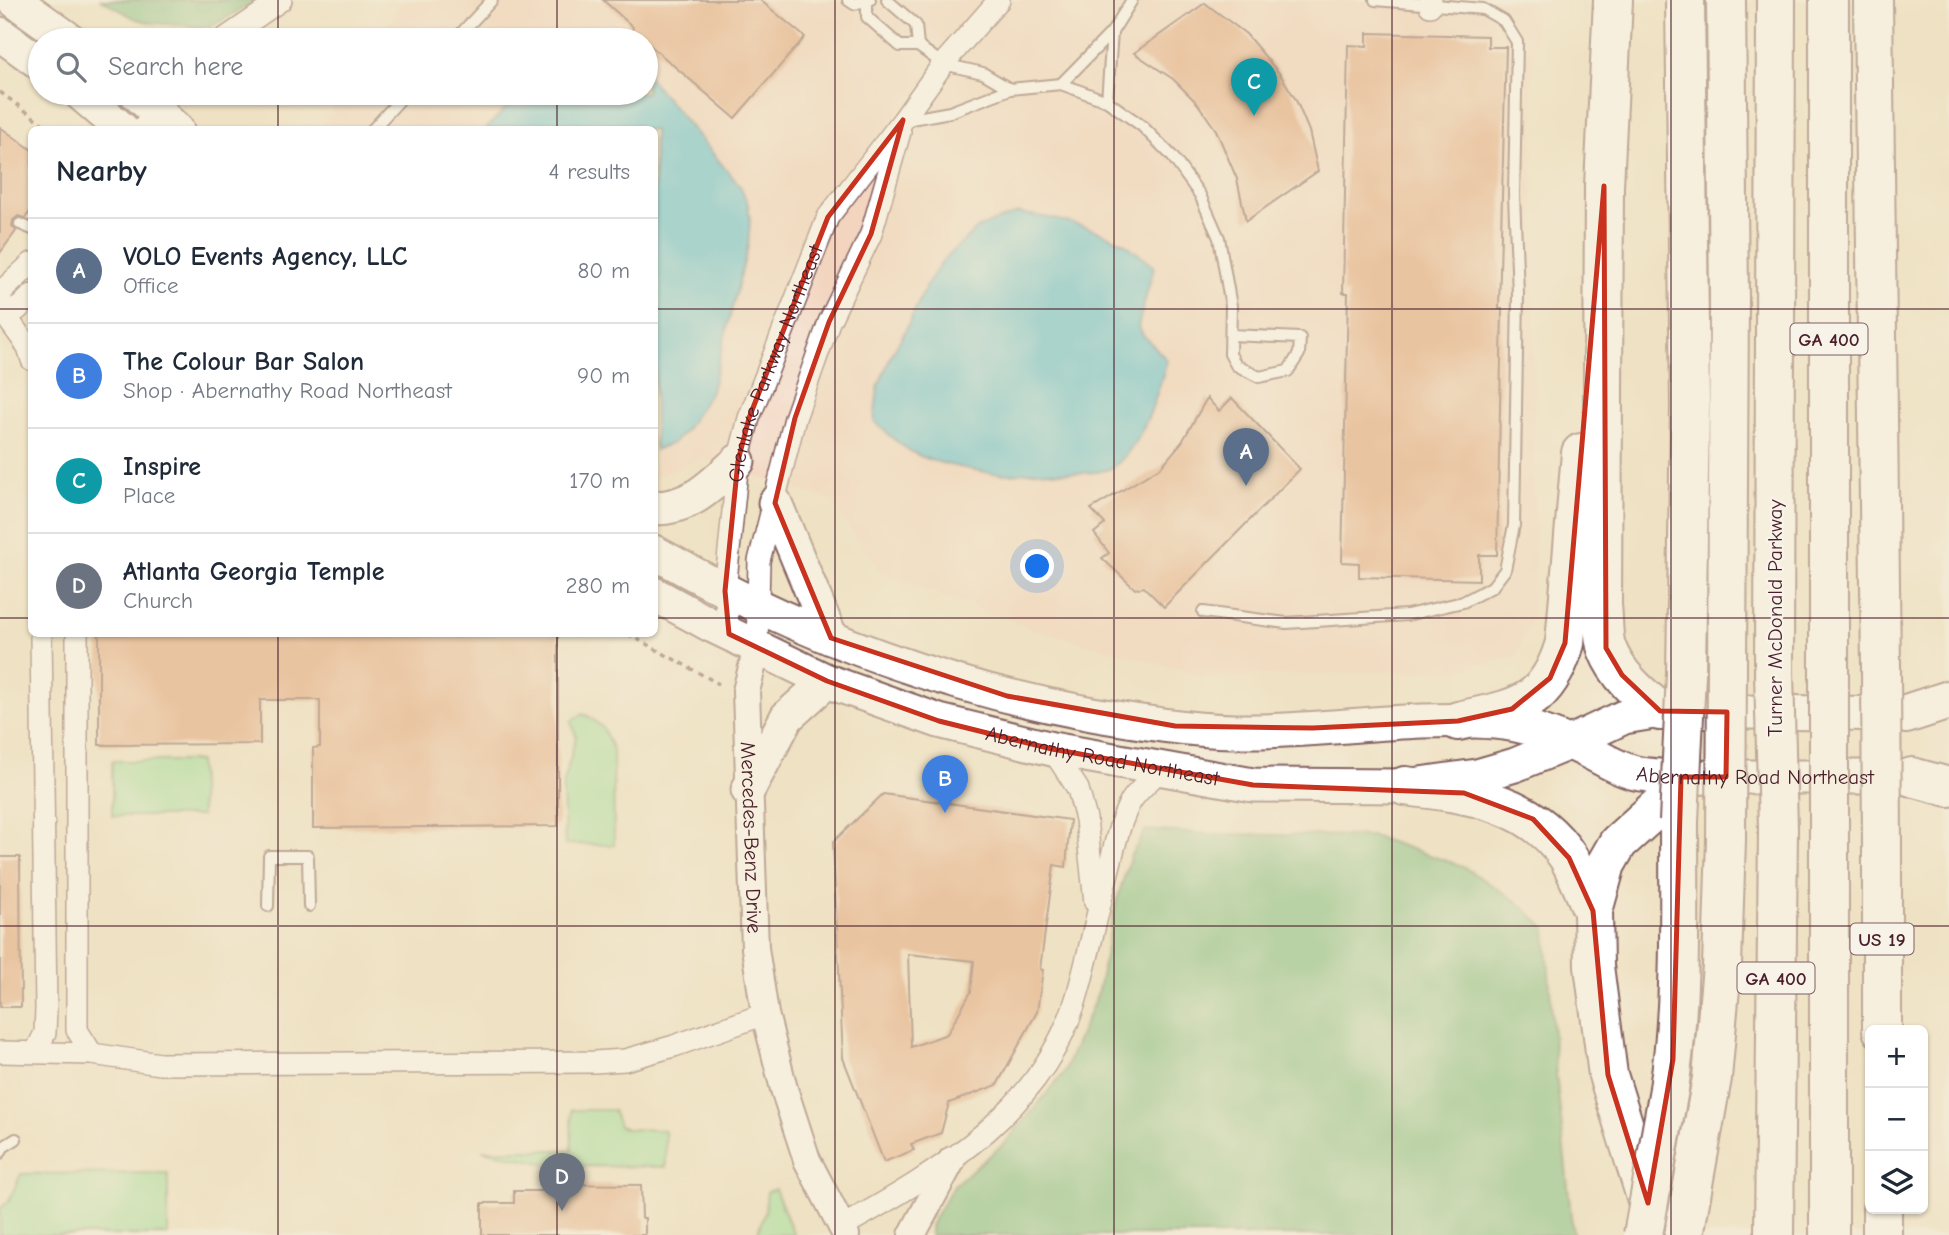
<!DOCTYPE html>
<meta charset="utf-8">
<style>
:root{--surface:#fff;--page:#f2f2f3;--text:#1f2937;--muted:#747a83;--line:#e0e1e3;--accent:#0f766e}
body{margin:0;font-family:"Comic Neue",sans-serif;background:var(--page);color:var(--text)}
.controls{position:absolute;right:21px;bottom:21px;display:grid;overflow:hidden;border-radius:10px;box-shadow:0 2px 5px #0004}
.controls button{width:63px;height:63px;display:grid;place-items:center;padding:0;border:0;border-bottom:2px solid var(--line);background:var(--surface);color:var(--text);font:35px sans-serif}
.you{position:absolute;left:1038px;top:567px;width:24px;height:24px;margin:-18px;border:5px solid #fff;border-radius:50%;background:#1a73e8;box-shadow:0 0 0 10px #1a73e833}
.badge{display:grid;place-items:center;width:46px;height:46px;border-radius:50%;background:var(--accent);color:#fff;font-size:23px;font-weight:700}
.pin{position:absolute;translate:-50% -58px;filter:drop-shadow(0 2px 4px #0008)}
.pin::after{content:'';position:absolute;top:37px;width:24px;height:21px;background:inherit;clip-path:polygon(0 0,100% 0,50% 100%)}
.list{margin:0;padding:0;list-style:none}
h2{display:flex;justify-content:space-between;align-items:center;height:91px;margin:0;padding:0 28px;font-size:30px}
h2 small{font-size:23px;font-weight:400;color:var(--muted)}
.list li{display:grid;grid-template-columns:46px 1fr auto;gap:21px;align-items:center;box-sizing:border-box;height:105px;padding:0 28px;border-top:2px solid var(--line)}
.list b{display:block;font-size:26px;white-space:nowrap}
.list p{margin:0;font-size:23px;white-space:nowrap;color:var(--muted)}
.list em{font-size:23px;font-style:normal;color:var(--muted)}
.icon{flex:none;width:38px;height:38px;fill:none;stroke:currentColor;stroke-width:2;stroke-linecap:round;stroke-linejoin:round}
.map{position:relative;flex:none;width:1949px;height:1235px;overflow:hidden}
.search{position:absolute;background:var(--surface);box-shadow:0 2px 5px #0004;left:28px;top:28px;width:630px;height:77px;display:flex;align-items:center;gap:18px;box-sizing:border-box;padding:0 24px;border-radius:38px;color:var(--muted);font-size:26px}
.panel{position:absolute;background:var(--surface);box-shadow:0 2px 5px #0004;left:28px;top:126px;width:630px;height:511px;border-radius:10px}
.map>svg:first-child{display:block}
.built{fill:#f3d4bf}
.green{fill:#97df98;stroke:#707f62;stroke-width:2}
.forest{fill:#79be80;stroke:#626e56;stroke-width:2}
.water{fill:#59c1d6;stroke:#527080;stroke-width:2}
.building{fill:#e39f74;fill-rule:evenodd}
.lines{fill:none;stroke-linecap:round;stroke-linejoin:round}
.service-casing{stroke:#846360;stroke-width:14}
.minor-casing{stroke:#846360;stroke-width:24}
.tertiary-casing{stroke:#846360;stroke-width:30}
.primary-casing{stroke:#846360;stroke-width:37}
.motorway-casing{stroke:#846360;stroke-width:42}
.path{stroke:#846360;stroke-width:3.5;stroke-dasharray:5 5;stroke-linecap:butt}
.service{stroke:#fff;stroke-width:10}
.minor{stroke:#fff;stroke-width:21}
.tertiary{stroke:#fff;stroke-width:26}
.primary{stroke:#fff;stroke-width:33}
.motorway{stroke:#fff;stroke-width:38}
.motorway-bridge-casing{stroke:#846360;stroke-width:42;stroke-linecap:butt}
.motorway-bridge{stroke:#fff;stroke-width:38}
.marked{fill:none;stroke:#c8321e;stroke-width:5;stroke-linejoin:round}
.grid{fill:none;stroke:#4a1f2b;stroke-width:2;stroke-opacity:0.55}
.labels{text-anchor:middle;stroke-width:5;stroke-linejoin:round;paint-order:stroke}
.shield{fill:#f7f3e8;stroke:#7e5f64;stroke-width:2}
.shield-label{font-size:19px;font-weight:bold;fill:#4a1f2b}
.street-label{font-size:21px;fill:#4a1f2b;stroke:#f7f3e8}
</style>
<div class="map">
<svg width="1949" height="1235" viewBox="0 0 1949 1235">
<rect width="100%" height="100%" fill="#f7f3e8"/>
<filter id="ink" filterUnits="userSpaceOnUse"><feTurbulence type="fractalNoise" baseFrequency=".0143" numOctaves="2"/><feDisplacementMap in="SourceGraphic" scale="14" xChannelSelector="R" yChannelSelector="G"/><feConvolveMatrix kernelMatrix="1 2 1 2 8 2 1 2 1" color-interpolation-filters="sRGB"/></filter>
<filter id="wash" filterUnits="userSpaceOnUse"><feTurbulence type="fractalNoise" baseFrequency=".00686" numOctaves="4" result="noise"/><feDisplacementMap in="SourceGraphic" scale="28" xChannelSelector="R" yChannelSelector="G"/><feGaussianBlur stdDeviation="1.57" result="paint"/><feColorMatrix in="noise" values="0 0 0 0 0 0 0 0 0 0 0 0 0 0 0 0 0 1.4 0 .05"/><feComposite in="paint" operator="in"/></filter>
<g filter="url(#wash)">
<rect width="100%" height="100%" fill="#efe1c3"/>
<!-- built -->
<path class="built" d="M 404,0 L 1536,0 L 1533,60 L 1535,529 L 1533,613 L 1516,656 L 1460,670 L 1207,677 L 1034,629 L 883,574 L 829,500 L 702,459 L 655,478 L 654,130 L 319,130 L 343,93 L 646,93 L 646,40 L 377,40 Z"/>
<!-- green -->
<g class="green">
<path d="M 583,714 L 590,717 L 603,728 L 613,750 L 614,845 L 565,844 L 563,787 L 576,736 L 571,721 Z"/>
<path d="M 112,761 L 199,761 L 201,816 L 112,816 Z"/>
<path d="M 571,1110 L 613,1110 L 619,1126 L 627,1129 L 665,1130 L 666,1167 L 556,1166 L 482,1150 L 572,1150 Z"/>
<path d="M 168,1173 L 168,1235 L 0,1235 L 0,1209 L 9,1201 L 21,1174 Z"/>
<path d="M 775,1189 L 794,1235 L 757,1235 L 765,1211 L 767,1192 Z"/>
</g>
<!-- forest -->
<g class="forest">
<path d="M 102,0 L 258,0 L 210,27 L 152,23 L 136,19 Z"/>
<path d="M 1146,830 L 1210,834 L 1372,836 L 1462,866 L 1515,900 L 1546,928 L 1555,1063 L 1573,1235 L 930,1235 L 930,1225 L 954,1185 L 1006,1142 L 1063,1074 L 1097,995 L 1116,903 L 1131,855 Z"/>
</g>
<!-- water -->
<g class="water">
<path d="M 646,74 L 740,186 L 748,204 L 750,221 L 748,246 L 711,391 L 685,431 L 673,443 L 655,450 L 654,130 L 486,129 L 520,93 L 646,93 Z"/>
<path d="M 1018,213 C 1054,218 1091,225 1124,243 C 1134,249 1144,259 1154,267 L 1138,326 L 1143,335 L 1167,360 C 1156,398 1146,437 1116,465 C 1101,478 1056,471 1037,471 C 1026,471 1015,475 1005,474 C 983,473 940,464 920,456 C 902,448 888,434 874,421 L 878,387 L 891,356 L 905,331 L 927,284 L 945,258 L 979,227 Z"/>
</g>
<g id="blocks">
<!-- building -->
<g class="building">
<path d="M 603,0 L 760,0 L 805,37 L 735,118 L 632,30 L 633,27 Z"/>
<path d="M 1205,3 L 1246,34 L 1280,74 L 1296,100 L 1309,131 L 1318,171 L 1246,221 L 1237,179 L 1216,130 L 1197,103 L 1173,79 L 1134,53 Z"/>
<path d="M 1367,33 L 1488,36 L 1488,47 L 1506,47 L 1499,309 L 1502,309 L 1497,555 L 1479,555 L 1479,580 L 1359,577 L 1359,563 L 1342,562 L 1348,293 L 1343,293 L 1348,45 L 1367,46 Z"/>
<path d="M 0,127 L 32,150 L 32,209 L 25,218 L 18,216 L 13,220 L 12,226 L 16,231 L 0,253 Z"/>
<path d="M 1207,398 L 1219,411 L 1232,398 L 1300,469 L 1164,607 L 1144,587 L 1135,589 L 1102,558 L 1109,553 L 1094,533 L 1105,524 L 1091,509 L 1161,467 L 1182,442 Z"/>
<path d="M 99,634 L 558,634 L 558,826 L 313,828 L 313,748 L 320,747 L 320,700 L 260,700 L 260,744 L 99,745 Z"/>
<path d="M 883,794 L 1070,820 L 1066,867 L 1054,865 L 1040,969 L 1043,970 L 1037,1012 L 997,1085 L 949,1103 L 941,1133 L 911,1144 L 914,1150 L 884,1162 L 843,1058 L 833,842 ZM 908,954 L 974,961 L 971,992 L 947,1034 L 911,1047 Z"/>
<path d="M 0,857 L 20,857 L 21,1007 L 0,1007 Z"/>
<path d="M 548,1184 L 641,1185 L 642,1218 L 645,1218 L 645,1235 L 482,1235 L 482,1203 L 514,1203 L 514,1191 L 548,1191 Z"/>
</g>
</g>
</g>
<g filter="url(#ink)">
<use href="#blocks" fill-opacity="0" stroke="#846360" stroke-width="2"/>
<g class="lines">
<defs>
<g id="service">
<path d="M 848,0 L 854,4 L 870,0"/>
<path d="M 867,0 L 867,17 L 900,46 L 918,46 L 943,64 L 983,73 L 1010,89"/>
<path d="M 887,0 L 916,25 L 918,46"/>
<path d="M 455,40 L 492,0"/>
<path d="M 1061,84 L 1112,32 L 1132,0"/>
<path d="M 1107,101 L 1112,32"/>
<path d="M 906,120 L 950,112 L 1010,89 L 1061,84 L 1107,101 L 1142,126 L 1172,156 L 1200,195 L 1219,238 L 1231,306 L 1230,354 L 1236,365 L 1259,377 L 1288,371 L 1299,354 L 1300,338 L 1231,335"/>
<path d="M 372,130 L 406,93"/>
<path d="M 20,224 L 32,229"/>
<path d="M 1203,612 L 1286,623 L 1407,615 L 1463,602 L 1492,587 L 1505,570 L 1514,525 L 1518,294 L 1514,195 L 1517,42 L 1504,21 L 1483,9 L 1375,0"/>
<path d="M 268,906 L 269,856 L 308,856 L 309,906"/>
<path d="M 0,1153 L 3,1147 L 16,1139"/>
</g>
<g id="minor">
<path d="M 1430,6 L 1431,0"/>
<path d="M 223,40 L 281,0"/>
<path d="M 142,130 L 156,109 L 172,93"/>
<path d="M 0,301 L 2,291 L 32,263"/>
<path d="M 0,307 L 17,310 L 32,295"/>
<path d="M 0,308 L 28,347 L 32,360"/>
<path d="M 77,634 L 77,1030 L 92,1054"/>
<path id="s1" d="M 729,634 L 725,591 L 738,461 L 749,418 L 828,217 L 903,120 L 943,64 L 999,0"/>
<path d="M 757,648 L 759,561 L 795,418 L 829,322 L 871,234 L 900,132"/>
<path d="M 1052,749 L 1078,789 L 1086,819 L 1095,902"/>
<path d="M 36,1051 L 45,1033 L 46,1009 L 41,634"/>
<path d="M 0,1052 L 92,1054 L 160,1064 L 594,1062 L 625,1060 L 674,1046 L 765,1014"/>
<path d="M 841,1227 C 943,1170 1050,1107 1080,985 C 1090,948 1098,910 1108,872 C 1114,849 1119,822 1131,801 C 1138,790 1151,780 1160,770"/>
</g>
<g id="tertiary">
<path id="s2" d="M 757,648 L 746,691 L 755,948 L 765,1014 L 784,1089 L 807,1160 L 846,1235"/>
<path d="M 912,1235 L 952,1160"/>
</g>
<g id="primary">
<path d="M 14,0 L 70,40"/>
<path d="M 0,34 L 40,63"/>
<path d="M 80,93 L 123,130"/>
<path d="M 136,93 L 177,130"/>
<path d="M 775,503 L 831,638"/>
<path d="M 654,508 C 692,508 713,484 738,461"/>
<path id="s3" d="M 654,552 C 791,630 938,686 1092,714 C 1139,722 1187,730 1234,731 C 1321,733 1408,715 1495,722 C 1526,724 1559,737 1587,751 C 1604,759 1623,772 1641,774 C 1677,779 1715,777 1751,777 C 1804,777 1856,777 1908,777"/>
<path id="s4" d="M 654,594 L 709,624 L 827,681 L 939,721 L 1052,749 L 1253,785 L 1405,786 L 1477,776 L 1515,765 L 1571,742 L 1624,717 L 1660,711 L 1908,714"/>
<path d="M 748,790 L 787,717 L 827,681"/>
</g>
<g id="motorway">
<path d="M 1613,0 L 1604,186 L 1602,606 C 1604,619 1602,637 1607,649 C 1617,675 1639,694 1660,711"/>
<path d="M 1685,0 L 1690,405 L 1686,674"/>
<path d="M 1726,0 L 1729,297 L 1727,671"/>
<path d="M 1873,0 L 1881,668"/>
<path d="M 1774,672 L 1776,0"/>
<path d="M 1829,678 L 1829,0"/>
<path d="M 1906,714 L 1949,700"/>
<path d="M 1458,721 C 1516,708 1546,707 1565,643 L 1581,453"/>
<path d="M 1912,777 L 1949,787"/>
<path d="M 1405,786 C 1467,793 1532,801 1568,857 C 1578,874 1585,894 1593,911"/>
<path d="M 1829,817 L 1829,1235"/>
<path d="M 1882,1030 L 1882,848"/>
<path d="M 1669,1089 C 1682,1001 1679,910 1679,821"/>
<path d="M 1651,1213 L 1608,1075 L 1594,966 L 1593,911 L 1606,864 L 1618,843 L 1691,777"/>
<path d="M 1684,1235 L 1712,1078 L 1722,966 L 1726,839"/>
<path d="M 1774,1235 L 1778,829"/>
<path d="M 1882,1235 L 1882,1209"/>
</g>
</defs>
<!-- service casing -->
<use href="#service" class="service-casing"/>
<!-- minor casing -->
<use href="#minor" class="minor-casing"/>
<!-- tertiary casing -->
<use href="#tertiary" class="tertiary-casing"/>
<!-- primary casing -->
<use href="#primary" class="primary-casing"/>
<!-- motorway casing -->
<use href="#motorway" class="motorway-casing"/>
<!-- path -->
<g class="path">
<path d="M 0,92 L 51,130"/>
<path d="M 628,634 L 719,684"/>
</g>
<!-- service -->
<use href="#service" class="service"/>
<!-- minor -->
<use href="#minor" class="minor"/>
<!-- tertiary -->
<use href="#tertiary" class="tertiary"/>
<!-- primary -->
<use href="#primary" class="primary"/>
<!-- motorway -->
<use href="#motorway" class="motorway"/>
<defs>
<g id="motorway-bridge">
<path d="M 1881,668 L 1882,848"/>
<path d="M 1774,672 L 1778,829"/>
<path d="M 1829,678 L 1829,817"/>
<path d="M 1679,821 L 1686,674"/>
<path d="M 1726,839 L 1727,671"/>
<path d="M 1643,1235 L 1669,1089"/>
</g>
</defs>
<!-- motorway-bridge casing -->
<use href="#motorway-bridge" class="motorway-bridge-casing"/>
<!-- motorway-bridge -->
<use href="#motorway-bridge" class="motorway-bridge"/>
</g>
</g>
<!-- marked area -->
<path d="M0 0H1949V1235H0ZM 903,120 L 871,234 L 829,322 L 795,418 L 775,503 L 831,638 L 1007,696 L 1175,726 L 1313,728 L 1458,721 L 1512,709 L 1550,678 L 1565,643 L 1604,186 L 1606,648 L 1622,675 L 1660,711 L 1727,712 L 1726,777 L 1681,777 L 1673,1059 L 1648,1203 L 1608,1075 L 1593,911 L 1569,858 L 1533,819 L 1464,793 L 1253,785 L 1052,749 L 939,721 L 827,681 L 729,634 L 725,591 L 738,461 L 749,418 L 828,217 Z" fill="#efe1c3" fill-opacity=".55" fill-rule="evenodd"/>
<path class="marked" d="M 903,120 L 871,234 L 829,322 L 795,418 L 775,503 L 831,638 L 1007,696 L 1175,726 L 1313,728 L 1458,721 L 1512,709 L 1550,678 L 1565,643 L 1604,186 L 1606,648 L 1622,675 L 1660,711 L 1727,712 L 1726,777 L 1681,777 L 1673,1059 L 1648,1203 L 1608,1075 L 1593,911 L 1569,858 L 1533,819 L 1464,793 L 1253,785 L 1052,749 L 939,721 L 827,681 L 729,634 L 725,591 L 738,461 L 749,418 L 828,217 Z"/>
<!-- grid -->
<path class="grid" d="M 278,0 L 278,40M 557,0 L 557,40M 835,0 L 835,1235M 1114,0 L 1114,1235M 1392,0 L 1392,1235M 1671,0 L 1671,1235M 278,93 L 278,130M 557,93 L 557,130M 0,309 L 32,309M 654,309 L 1949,309M 0,618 L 32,618M 654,618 L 1949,618M 278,634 L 278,1235M 557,634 L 557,1235M 0,926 L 1949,926"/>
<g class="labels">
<!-- shield labels -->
<g class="shield">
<rect x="1790.5" y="323.5" width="77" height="31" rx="5"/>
<rect x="1850.5" y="923.5" width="63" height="31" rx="5"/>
<rect x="1737.5" y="962.5" width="77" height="31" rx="5"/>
</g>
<g class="shield-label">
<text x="1829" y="346">GA 400</text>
<text x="1882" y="946">US 19</text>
<text x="1776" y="985">GA 400</text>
</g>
<!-- street labels -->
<g class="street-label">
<text dy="7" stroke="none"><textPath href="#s1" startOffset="278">Glenlake Parkway Northeast</textPath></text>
<text transform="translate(1775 618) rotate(-90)" y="7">Turner McDonald Parkway</text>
<text dy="7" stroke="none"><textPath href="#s4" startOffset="480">Abernathy Road Northeast</textPath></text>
<text dy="7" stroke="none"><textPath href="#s3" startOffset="1144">Abernathy Road Northeast</textPath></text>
<text dy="7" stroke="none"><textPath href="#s2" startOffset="191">Mercedes-Benz Drive</textPath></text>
</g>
</g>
</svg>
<div class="controls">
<button>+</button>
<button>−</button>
<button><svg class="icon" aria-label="layers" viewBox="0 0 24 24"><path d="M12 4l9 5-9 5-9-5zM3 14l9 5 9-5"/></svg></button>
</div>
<div class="you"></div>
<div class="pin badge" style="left:1246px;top:486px;background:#5c6f8a">A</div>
<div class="pin badge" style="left:945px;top:813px;background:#3f7fe0">B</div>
<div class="pin badge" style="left:1254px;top:116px;background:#0f9aa8">C</div>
<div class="pin badge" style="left:562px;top:1211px;background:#6b7280">D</div>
<div class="search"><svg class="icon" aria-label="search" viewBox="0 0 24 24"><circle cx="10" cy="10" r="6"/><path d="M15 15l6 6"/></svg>Search here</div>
<section class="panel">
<h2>Nearby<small>4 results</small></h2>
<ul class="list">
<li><span class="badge" style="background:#5c6f8a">A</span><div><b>VOLO Events Agency, LLC</b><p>Office</p></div><em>80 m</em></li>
<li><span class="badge" style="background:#3f7fe0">B</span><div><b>The Colour Bar Salon</b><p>Shop · Abernathy Road Northeast</p></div><em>90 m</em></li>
<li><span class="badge" style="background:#0f9aa8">C</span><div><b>Inspire</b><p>Place</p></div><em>170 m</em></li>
<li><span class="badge" style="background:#6b7280">D</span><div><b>Atlanta Georgia Temple</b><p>Church</p></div><em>280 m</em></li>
</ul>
</section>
</div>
